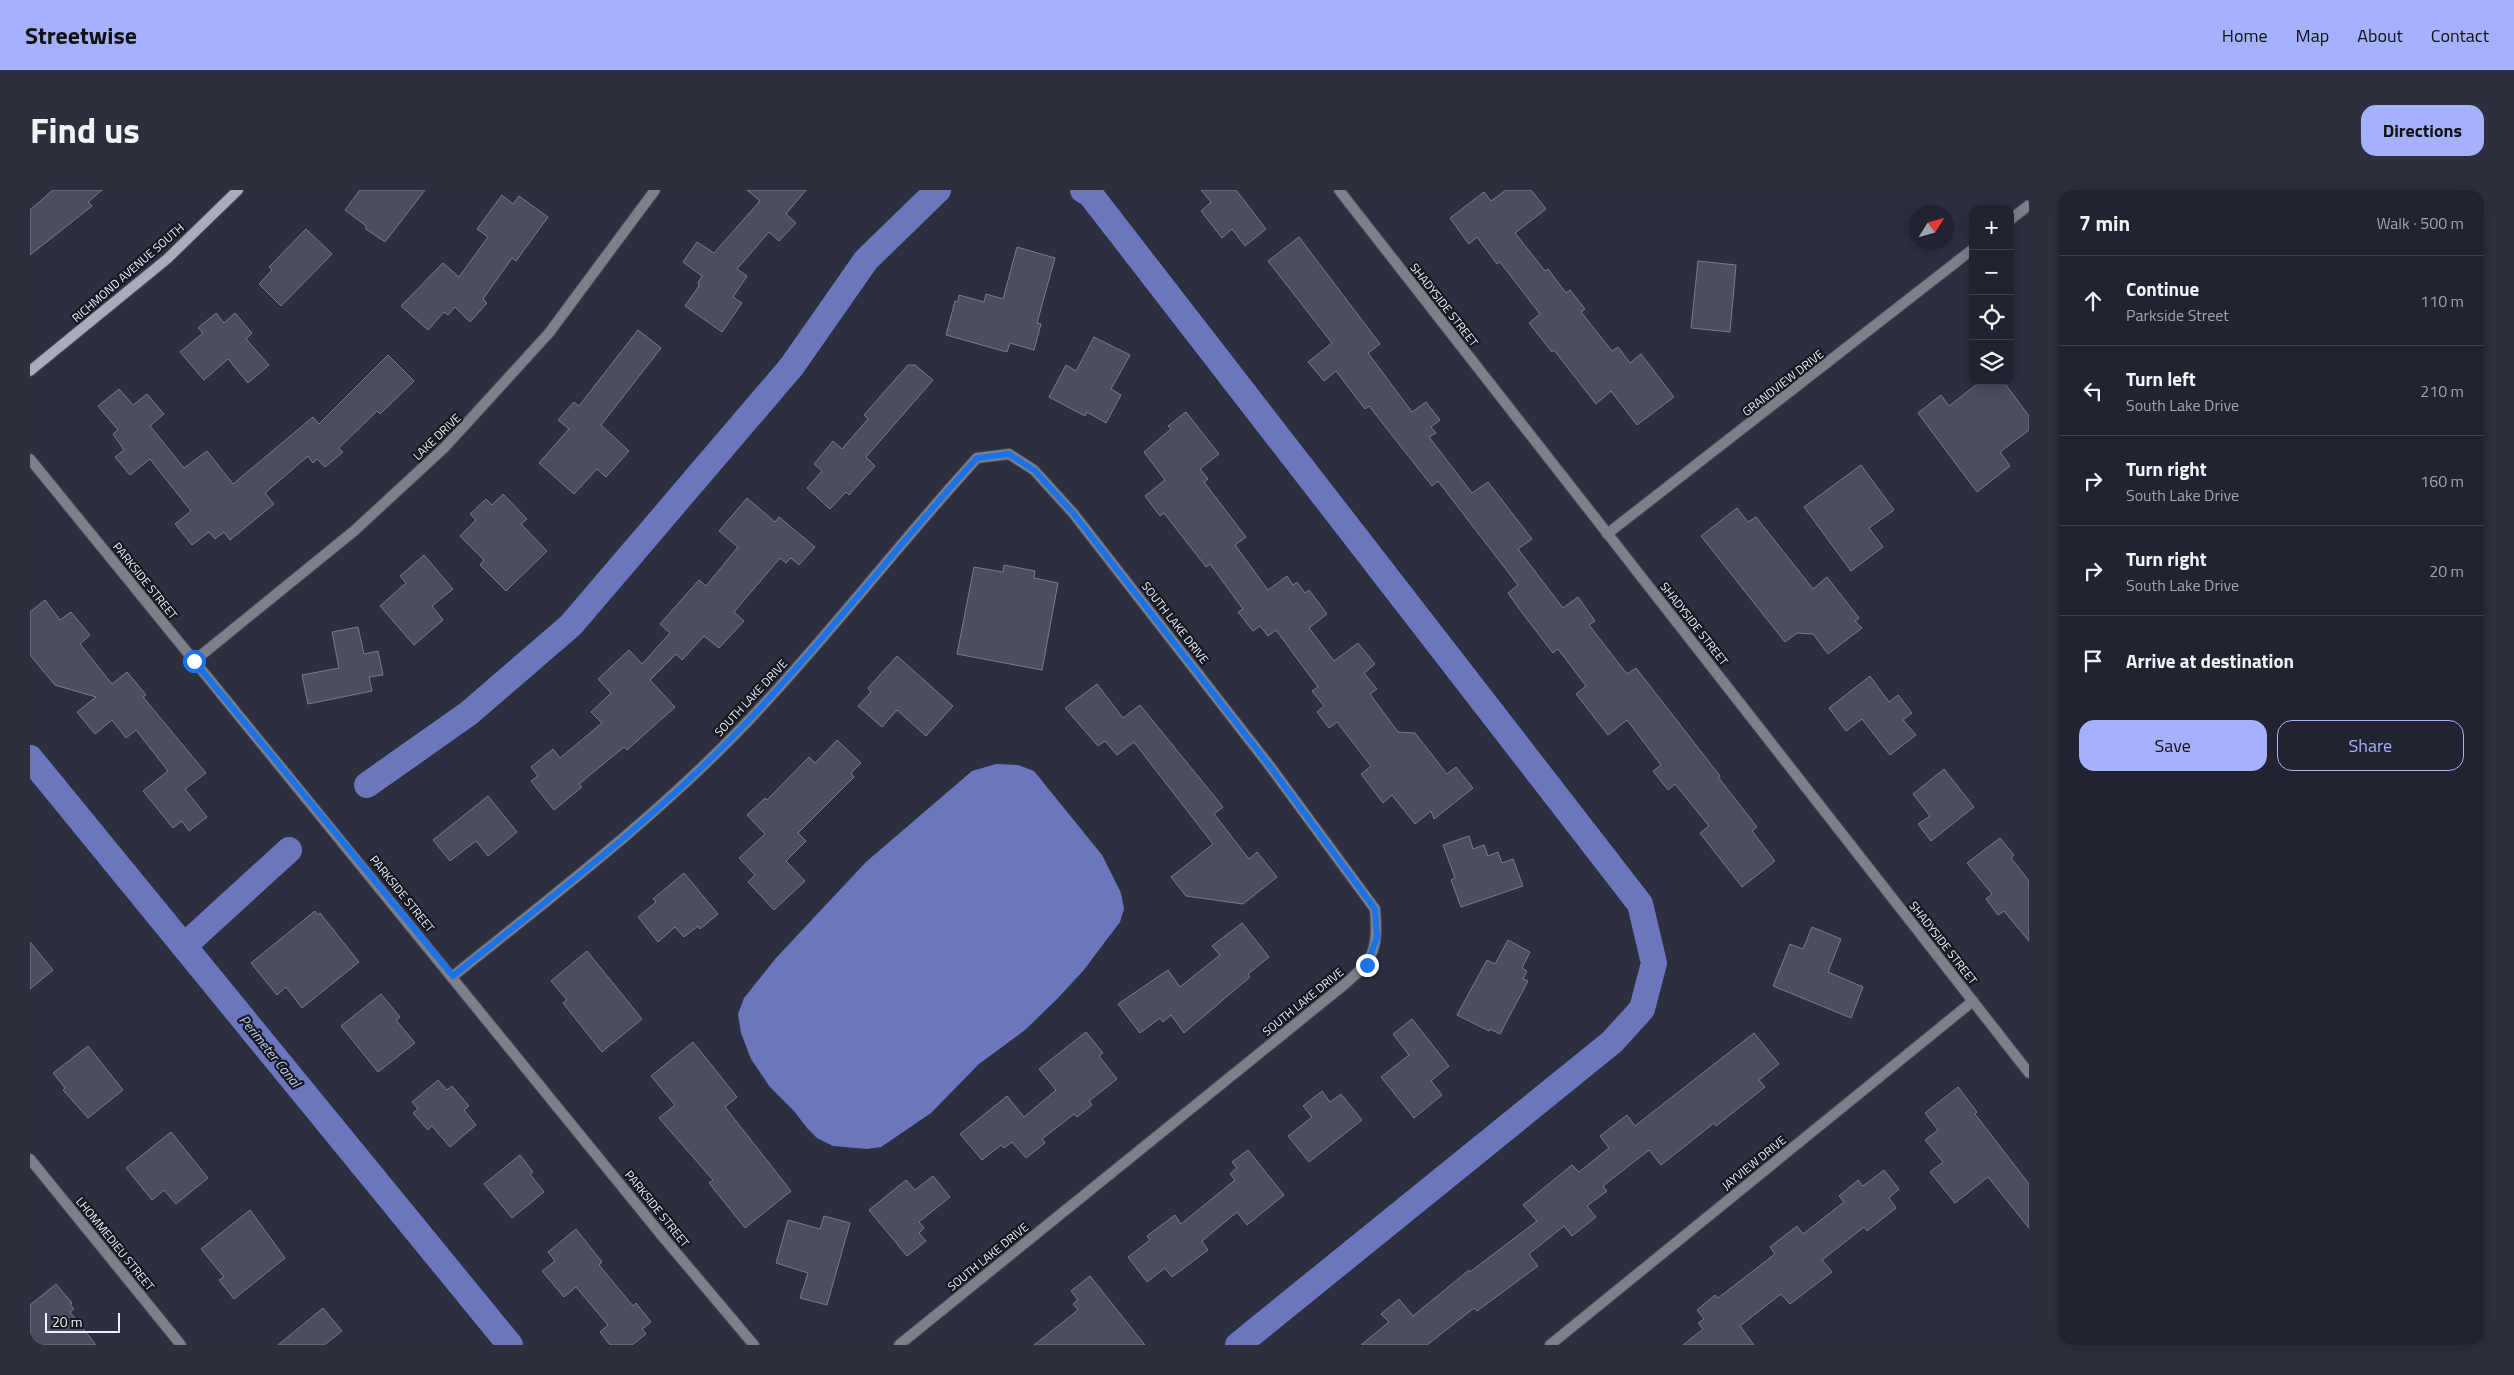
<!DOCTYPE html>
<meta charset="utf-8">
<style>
:root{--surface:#212330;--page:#2d2f3c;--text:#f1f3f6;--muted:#a2a4ab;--line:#3e404c;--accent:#a5b1fc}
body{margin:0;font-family:"Titillium Web",sans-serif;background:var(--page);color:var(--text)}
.controls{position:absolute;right:15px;top:15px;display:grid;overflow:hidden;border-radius:10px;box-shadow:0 2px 12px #0003}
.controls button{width:45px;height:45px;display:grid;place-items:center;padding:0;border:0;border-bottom:1px solid var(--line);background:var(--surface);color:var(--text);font:25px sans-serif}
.compass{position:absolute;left:1879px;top:15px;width:45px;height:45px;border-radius:50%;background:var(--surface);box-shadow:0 2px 12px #0003;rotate:53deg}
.scale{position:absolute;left:15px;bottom:12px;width:75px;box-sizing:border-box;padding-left:5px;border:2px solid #edeffb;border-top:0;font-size:14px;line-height:18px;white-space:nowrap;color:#edeffb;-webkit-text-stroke:4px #161820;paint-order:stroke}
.stop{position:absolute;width:15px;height:15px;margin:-11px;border:4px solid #1a73e8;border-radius:50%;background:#fff}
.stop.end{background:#1a73e8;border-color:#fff;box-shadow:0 1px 5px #0008}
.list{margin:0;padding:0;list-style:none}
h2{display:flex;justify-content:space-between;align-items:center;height:65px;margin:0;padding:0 20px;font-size:21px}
h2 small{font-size:16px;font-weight:400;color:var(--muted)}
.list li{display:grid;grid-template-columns:32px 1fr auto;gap:15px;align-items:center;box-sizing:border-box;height:90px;padding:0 20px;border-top:1px solid var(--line)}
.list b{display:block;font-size:19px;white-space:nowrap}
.list p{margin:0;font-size:16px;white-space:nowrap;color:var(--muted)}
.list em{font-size:16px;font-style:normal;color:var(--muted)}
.actions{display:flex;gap:10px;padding:15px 20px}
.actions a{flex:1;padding:11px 0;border:1px solid var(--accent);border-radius:15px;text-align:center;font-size:18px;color:var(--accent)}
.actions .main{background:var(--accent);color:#111}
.icon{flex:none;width:28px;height:28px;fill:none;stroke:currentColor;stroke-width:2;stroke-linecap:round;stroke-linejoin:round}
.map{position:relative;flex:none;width:1999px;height:1155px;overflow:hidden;border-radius:15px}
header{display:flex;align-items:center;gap:30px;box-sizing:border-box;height:70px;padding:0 25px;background:var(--accent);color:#111}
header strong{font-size:24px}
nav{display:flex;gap:28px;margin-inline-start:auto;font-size:18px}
.intro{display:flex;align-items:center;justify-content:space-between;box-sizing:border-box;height:120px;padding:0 30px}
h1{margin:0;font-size:35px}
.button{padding:12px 22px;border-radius:15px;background:var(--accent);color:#111;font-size:18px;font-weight:700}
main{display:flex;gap:30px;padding:0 30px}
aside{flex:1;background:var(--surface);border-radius:15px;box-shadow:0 2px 12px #0003}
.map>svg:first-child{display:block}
.water{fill:#6c76bd}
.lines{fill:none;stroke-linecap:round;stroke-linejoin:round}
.canal{stroke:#6c76bd;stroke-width:26}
.building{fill:#4a4e60;stroke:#787b90}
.street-casing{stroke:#474a5a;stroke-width:12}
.secondary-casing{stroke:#474a5a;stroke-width:12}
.street{stroke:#7d7f89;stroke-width:10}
.secondary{stroke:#a9acbb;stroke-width:10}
.route{stroke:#1a73e8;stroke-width:6}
.labels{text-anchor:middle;stroke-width:4.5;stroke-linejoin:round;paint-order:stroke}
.street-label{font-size:12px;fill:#edeffb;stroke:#161820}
.water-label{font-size:14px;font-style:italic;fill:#c1c8f0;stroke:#161820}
</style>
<header>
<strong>Streetwise</strong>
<nav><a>Home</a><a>Map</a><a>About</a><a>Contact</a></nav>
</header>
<div class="intro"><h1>Find us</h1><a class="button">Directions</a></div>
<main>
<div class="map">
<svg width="1999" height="1155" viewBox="0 0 1999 1155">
<rect width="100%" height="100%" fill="#2c2f40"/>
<!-- water -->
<path class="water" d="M 966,574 L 988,575 L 1004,581 L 1072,665 L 1091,703 L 1094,719 L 1090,732 L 1053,781 L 1027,809 L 995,840 L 949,874 L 901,923 L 851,957 L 837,959 L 803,956 L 787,948 L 777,938 L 764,921 L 740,897 L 721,869 L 711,843 L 708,824 L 714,808 L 746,768 L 836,672 L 942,581 Z"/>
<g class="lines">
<!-- canal -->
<g class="canal">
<path d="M 1053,0 L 1060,4 L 1610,714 L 1624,773 L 1612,819 L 1582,852 L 1208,1155"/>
<path d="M 0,568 L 480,1155"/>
<path d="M 337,595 L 439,523 L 541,435 L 762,176 L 836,70 L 908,0"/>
<path d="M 154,756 L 259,660"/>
</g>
</g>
<!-- building -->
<g class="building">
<path d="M 23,0 L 72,0 L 58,12 L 62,16 L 0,65 L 0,20 Z"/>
<path d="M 330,0 L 395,0 L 355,52 L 336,39 L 336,36 L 315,20 Z"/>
<path d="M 717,0 L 776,0 L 756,24 L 766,33 L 749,51 L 739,42 L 707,79 L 717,86 L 703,107 L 712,113 L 692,142 L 655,116 L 669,96 L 668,93 L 672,86 L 653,72 L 667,52 L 684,63 L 730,11 Z"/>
<path d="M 1171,0 L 1206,0 L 1236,39 L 1215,56 L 1202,39 L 1192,48 L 1171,21 L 1181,12 Z"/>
<path d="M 1476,0 L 1501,0 L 1516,19 L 1485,43 L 1515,81 L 1518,79 L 1536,103 L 1540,100 L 1555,119 L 1551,122 L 1582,161 L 1588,157 L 1600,173 L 1611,164 L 1644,207 L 1607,235 L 1581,201 L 1566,214 L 1524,160 L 1522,162 L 1499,133 L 1510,124 L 1470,72 L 1467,74 L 1447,47 L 1439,54 L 1420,28 L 1454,2 L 1461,11 Z"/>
<path d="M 472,5 L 483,14 L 489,6 L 518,27 L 486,71 L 482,68 L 453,109 L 457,113 L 440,132 L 425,117 L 418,125 L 414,122 L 398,140 L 371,116 L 413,73 L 429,87 L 458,47 L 447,39 Z"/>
<path d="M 276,39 L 302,64 L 251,116 L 229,94 L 242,80 L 239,77 Z"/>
<path d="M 1269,47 L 1350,154 L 1338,163 L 1382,222 L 1396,212 L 1410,230 L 1401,237 L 1406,243 L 1399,247 L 1442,303 L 1458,292 L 1502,349 L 1488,359 L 1533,418 L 1548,407 L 1565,431 L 1559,435 L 1597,484 L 1606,478 L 1690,586 L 1688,587 L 1727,637 L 1722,641 L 1745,671 L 1712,697 L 1670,643 L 1679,636 L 1645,594 L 1638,600 L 1623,581 L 1631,575 L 1597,530 L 1578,545 L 1546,504 L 1556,496 L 1528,459 L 1523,463 L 1490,420 L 1478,403 L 1488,395 L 1408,291 L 1402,296 L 1339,216 L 1335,219 L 1306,181 L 1294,191 L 1278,172 L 1302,153 L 1238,71 Z"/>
<path d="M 987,57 L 1025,68 L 1007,133 L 1011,134 L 1004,160 L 980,153 L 977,162 L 916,145 L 925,111 L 928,112 L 929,105 L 954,112 L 956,104 L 973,109 Z"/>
<path d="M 1668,71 L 1706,75 L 1700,142 L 1661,138 Z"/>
<path d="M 186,123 L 194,133 L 205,123 L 222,143 L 216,149 L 239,175 L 218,193 L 198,169 L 174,190 L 150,162 L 173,143 L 168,138 Z"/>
<path d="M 608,140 L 631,158 L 571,235 L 599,261 L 576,287 L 567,279 L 544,304 L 509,273 L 539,239 L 528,230 L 544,212 L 549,216 Z"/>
<path d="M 1064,147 L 1100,165 L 1081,199 L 1091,205 L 1076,233 L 1057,222 L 1055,226 L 1019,207 L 1036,175 L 1046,181 Z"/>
<path d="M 358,165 L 384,191 L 350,224 L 347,221 L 309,258 L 313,262 L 295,277 L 287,269 L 283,273 L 278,266 L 235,303 L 244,314 L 200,350 L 194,342 L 185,349 L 179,342 L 162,355 L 145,334 L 161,321 L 120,269 L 100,285 L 85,267 L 94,260 L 83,244 L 88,240 L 68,216 L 89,199 L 103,215 L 117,204 L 134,224 L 120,236 L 154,278 L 177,261 L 203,294 L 283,227 L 289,234 Z"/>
<path d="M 878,175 L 885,175 L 903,190 L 836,267 L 845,276 L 819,305 L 816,302 L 800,319 L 777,298 L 792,281 L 784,274 L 803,251 L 812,259 L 838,229 L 834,225 Z"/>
<path d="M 1951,191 L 1973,191 L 1999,226 L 1999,240 L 1970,262 L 1980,276 L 1947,302 L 1888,223 L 1911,205 L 1919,216 Z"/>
<path d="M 1156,222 L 1189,264 L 1170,279 L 1178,289 L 1174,292 L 1216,347 L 1205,355 L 1238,400 L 1257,386 L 1263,395 L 1267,392 L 1275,403 L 1279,400 L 1297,424 L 1279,438 L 1304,471 L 1328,453 L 1345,474 L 1334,483 L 1347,499 L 1340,504 L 1368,542 L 1385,543 L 1417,584 L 1426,577 L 1443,598 L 1404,629 L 1401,621 L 1385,634 L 1362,605 L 1353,613 L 1331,584 L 1341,576 L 1307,532 L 1299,538 L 1287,522 L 1294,516 L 1282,501 L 1288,497 L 1246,440 L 1238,446 L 1230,436 L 1223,441 L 1208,422 L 1213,419 L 1180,374 L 1176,377 L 1134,323 L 1130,326 L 1115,306 L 1135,290 L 1114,262 L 1141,239 L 1138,236 Z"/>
<path d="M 1831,275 L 1864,320 L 1839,338 L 1853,357 L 1821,381 L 1774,317 Z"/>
<path d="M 473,304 L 497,329 L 491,334 L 517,361 L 476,401 L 450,375 L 454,370 L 430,346 L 446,330 L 440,324 L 456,309 L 462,315 Z"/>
<path d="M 717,308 L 745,332 L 749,327 L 785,357 L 769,375 L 761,368 L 756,373 L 750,368 L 704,422 L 714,431 L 689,458 L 674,446 L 652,470 L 646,464 L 620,490 L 645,517 L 597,560 L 594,557 L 549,594 L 552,597 L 524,620 L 501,591 L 508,586 L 501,577 L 523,559 L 530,568 L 572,533 L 561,522 L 581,503 L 568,489 L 599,460 L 612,474 L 640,443 L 630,434 L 669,390 L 676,396 L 708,357 L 689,341 Z"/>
<path d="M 1707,318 L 1718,332 L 1726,327 L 1783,399 L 1797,387 L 1829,428 L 1825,431 L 1832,438 L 1798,464 L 1783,444 L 1767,443 L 1755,452 L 1671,346 Z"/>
<path d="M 394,365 L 423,399 L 402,416 L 413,430 L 384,455 L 350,416 L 376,393 L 370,386 Z"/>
<path d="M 974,375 L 1005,381 L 1004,388 L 1028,393 L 1012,480 L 927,464 L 944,377 L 973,382 Z"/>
<path d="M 15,410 L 30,430 L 41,422 L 60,445 L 50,454 L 82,494 L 97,482 L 116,505 L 113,507 L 176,583 L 155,599 L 177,627 L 159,641 L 152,631 L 143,638 L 113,601 L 138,581 L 106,540 L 96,548 L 82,530 L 65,544 L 47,522 L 66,507 L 25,495 L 0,465 L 0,422 Z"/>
<path d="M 328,437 L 334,464 L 348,461 L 353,485 L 339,487 L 342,501 L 278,514 L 272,485 L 309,478 L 302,442 Z"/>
<path d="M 867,466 L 923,516 L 896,546 L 867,520 L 852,537 L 828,516 L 841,502 L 838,498 Z"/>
<path d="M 1840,486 L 1859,512 L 1868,505 L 1882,523 L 1873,530 L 1886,545 L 1860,565 L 1832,529 L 1816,541 L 1799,518 Z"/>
<path d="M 1067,494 L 1093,528 L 1110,515 L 1193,617 L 1184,624 L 1219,669 L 1227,662 L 1247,687 L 1213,714 L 1156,706 L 1141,687 L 1183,654 L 1104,552 L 1087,565 L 1075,551 L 1068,556 L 1035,518 Z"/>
<path d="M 807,550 L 831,573 L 821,583 L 824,587 L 768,643 L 776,651 L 756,671 L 775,691 L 744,720 L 718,692 L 725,685 L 709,668 L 735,644 L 717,625 L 735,608 L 737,610 L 779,567 L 785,573 Z"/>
<path d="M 1914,579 L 1944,617 L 1901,651 L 1888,634 L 1900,626 L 1883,604 Z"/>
<path d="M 458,606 L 487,642 L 458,666 L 446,651 L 420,671 L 403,650 Z"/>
<path d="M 1439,646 L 1443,659 L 1454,655 L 1458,666 L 1468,662 L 1472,673 L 1483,669 L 1493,696 L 1431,717 L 1421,690 L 1425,688 L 1413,655 Z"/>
<path d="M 1970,648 L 1984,665 L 1981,668 L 1999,691 L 1999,751 L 1974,721 L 1968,725 L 1956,709 L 1962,704 L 1937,673 Z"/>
<path d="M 654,683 L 688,724 L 670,739 L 668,736 L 654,747 L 645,737 L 628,752 L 608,727 L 626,712 L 623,709 Z"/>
<path d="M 285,721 L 288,725 L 290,723 L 329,772 L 272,818 L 256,797 L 247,805 L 221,773 Z"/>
<path d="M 1212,733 L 1239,767 L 1218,784 L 1220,787 L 1154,843 L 1141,825 L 1133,832 L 1130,828 L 1110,843 L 1088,814 L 1138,780 L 1150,797 L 1190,765 L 1182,756 Z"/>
<path d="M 1782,737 L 1811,749 L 1798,782 L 1833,797 L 1821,828 L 1743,796 L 1760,754 L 1773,759 Z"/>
<path d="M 1478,750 L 1500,762 L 1492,778 L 1497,781 L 1493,789 L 1498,791 L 1470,844 L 1460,839 L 1459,841 L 1427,825 L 1457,770 L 1465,774 Z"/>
<path d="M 0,752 L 23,780 L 0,799 Z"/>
<path d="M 557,761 L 612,829 L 572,862 L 533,813 L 537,810 L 521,791 Z"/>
<path d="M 351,804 L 370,827 L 366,830 L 385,853 L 348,882 L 311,836 Z"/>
<path d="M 1382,829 L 1419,876 L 1401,891 L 1412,905 L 1384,928 L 1351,887 L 1379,865 L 1363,844 Z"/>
<path d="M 1056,842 L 1073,863 L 1069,866 L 1087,889 L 1059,911 L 1062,915 L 1047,927 L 1044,924 L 1012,949 L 1015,953 L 996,968 L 982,952 L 974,958 L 971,955 L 952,970 L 930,944 L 977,906 L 994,927 L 1026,900 L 1009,879 Z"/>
<path d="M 1724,843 L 1749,874 L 1729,890 L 1735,897 L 1686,936 L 1684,933 L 1631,975 L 1619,960 L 1573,996 L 1577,1001 L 1557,1016 L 1566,1027 L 1542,1046 L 1534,1036 L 1499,1064 L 1508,1076 L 1447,1121 L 1444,1118 L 1397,1155 L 1331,1155 L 1359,1132 L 1351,1124 L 1369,1109 L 1383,1126 L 1439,1080 L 1440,1082 L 1507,1031 L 1493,1015 L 1542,975 L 1549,982 L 1579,958 L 1570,946 L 1597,925 L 1605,936 Z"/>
<path d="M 663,852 L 707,907 L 695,917 L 761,1001 L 715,1038 L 679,993 L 683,990 L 629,928 L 645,915 L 621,886 Z"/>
<path d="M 58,856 L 93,900 L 58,928 L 33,900 L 35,898 L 23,883 Z"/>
<path d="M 408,890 L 417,900 L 422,896 L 439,916 L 434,920 L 446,935 L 420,957 L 402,936 L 398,940 L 383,923 L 388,919 L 382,912 Z"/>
<path d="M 1928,897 L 1947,922 L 1945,924 L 1999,994 L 1999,1038 L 1958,987 L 1925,1013 L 1900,982 L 1913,972 L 1895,950 L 1908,940 L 1895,923 Z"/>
<path d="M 1292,901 L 1300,912 L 1311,904 L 1332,930 L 1279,972 L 1258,946 L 1282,927 L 1273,916 Z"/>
<path d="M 141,942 L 178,988 L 146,1014 L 134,1000 L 122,1010 L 96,978 Z"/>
<path d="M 1218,960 L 1254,1005 L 1217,1035 L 1207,1022 L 1172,1051 L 1178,1060 L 1142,1087 L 1135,1078 L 1117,1092 L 1098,1067 L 1120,1050 L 1117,1046 L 1145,1025 L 1151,1034 L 1205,990 L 1200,984 L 1207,978 L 1202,972 Z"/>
<path d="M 490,965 L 503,982 L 500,984 L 514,1002 L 482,1028 L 454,994 Z"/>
<path d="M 1854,980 L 1869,999 L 1859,1008 L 1866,1018 L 1837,1041 L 1834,1037 L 1792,1070 L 1802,1082 L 1760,1114 L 1751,1104 L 1710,1136 L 1724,1155 L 1653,1155 L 1673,1139 L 1668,1133 L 1674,1129 L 1667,1120 L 1685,1105 L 1688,1108 L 1745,1064 L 1740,1057 L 1767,1036 L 1773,1044 L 1814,1012 L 1809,1006 L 1828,990 L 1833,996 Z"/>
<path d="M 903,986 L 920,1007 L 889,1032 L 894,1038 L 889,1043 L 896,1051 L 877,1066 L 839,1020 L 876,990 L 885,1000 Z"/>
<path d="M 220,1020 L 255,1068 L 204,1109 L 189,1090 L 194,1087 L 171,1059 Z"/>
<path d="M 794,1026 L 820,1033 L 797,1115 L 770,1108 L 778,1083 L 746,1073 L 758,1030 L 790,1039 Z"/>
<path d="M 546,1039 L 572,1072 L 569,1075 L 603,1116 L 606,1113 L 621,1132 L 612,1139 L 616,1144 L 602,1155 L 580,1155 L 570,1142 L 578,1135 L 546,1097 L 534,1107 L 512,1081 L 525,1071 L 518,1062 Z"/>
<path d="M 1060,1086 L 1115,1155 L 1004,1155 L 1048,1120 L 1043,1114 L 1048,1110 L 1041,1101 Z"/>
<path d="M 26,1094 L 42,1113 L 40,1114 L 44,1119 L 40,1122 L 66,1155 L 0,1155 L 0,1115 Z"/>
<path d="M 293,1118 L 312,1141 L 294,1155 L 248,1155 Z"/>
</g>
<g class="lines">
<defs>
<g id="street">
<path d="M 1309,0 L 1999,883"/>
<path d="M 1980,30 L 1999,15"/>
<path d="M 0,269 L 633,1047 L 724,1155"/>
<path d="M 1577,344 L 1943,59"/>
<path d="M 164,471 L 324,341 L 415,257 L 519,143 L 625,0"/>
<path d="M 423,786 C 525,704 629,625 719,530 C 799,446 869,353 947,268 L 979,264 L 1004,280 L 1043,323 L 1239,575 L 1345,719 C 1348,759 1345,768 1315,794 L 869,1155"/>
<path d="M 0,969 L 151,1155"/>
<path d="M 1520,1155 L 1943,811"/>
</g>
<path id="secondary" d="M 0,181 L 137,69 L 208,0"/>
</defs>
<!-- street casing -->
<use href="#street" class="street-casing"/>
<!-- secondary casing -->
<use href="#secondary" class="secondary-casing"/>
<!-- street -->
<use href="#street" class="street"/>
<!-- secondary -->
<use href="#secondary" class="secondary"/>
</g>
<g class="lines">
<!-- route -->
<path class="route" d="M 164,471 L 423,786 C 525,704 629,626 719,530 C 799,446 869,353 947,268 L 979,264 L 1004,280 L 1043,323 L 1239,575 L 1345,719 L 1347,747 L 1337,775"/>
</g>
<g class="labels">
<!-- street labels -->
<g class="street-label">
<text transform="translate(98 83) rotate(-41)" y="4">RICHMOND AVENUE SOUTH</text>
<text transform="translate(1414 115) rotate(52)" y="4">SHADYSIDE STREET</text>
<text transform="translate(1753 193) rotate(-38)" y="4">GRANDVIEW DRIVE</text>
<text transform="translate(407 247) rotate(-44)" y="4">LAKE DRIVE</text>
<text transform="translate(115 391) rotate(51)" y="4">PARKSIDE STREET</text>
<text transform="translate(1145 433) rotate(52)" y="4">SOUTH LAKE DRIVE</text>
<text transform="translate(1664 434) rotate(52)" y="4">SHADYSIDE STREET</text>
<text transform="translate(721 508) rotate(-47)" y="4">SOUTH LAKE DRIVE</text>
<text transform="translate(372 704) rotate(51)" y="4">PARKSIDE STREET</text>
<text transform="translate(1913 753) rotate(52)" y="4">SHADYSIDE STREET</text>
<text transform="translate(1273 812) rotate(-39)" y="4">SOUTH LAKE DRIVE</text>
<text transform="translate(1724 973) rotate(-39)" y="4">JAYVIEW DRIVE</text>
<text transform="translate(627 1019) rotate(51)" y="4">PARKSIDE STREET</text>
<text transform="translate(85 1054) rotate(51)" y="4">LHOMMEDIEU STREET</text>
<text transform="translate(958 1067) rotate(-39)" y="4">SOUTH LAKE DRIVE</text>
</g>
<!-- water labels -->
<g class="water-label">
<text transform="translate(240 861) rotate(51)" y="5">Perimeter Canal</text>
</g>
</g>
</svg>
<div class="controls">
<button>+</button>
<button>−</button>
<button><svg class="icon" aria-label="locate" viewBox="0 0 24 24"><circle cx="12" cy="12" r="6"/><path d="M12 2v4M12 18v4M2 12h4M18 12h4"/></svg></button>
<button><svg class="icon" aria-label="layers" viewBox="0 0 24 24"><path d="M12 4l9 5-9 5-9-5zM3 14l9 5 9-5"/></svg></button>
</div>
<svg class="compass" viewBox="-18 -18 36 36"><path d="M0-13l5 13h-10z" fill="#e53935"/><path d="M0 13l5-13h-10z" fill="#a2a4ab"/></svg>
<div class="scale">20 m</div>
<div class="stop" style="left:164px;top:471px"></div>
<div class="stop end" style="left:1337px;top:775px"></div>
</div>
<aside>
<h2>7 min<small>Walk · 500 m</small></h2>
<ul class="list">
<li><svg class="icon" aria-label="ahead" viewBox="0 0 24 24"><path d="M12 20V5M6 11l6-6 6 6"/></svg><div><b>Continue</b><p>Parkside Street</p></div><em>110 m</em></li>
<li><svg class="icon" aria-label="left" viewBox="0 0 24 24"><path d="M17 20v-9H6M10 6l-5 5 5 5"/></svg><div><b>Turn left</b><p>South Lake Drive</p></div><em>210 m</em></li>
<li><svg class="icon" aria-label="right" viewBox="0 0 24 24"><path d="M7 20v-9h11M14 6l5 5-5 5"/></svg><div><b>Turn right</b><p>South Lake Drive</p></div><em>160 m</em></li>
<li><svg class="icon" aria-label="right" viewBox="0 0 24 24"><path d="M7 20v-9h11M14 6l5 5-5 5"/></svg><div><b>Turn right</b><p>South Lake Drive</p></div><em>20 m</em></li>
<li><svg class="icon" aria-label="arrive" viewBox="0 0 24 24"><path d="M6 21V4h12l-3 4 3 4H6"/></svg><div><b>Arrive at destination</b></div></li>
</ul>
<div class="actions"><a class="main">Save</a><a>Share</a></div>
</aside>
</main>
